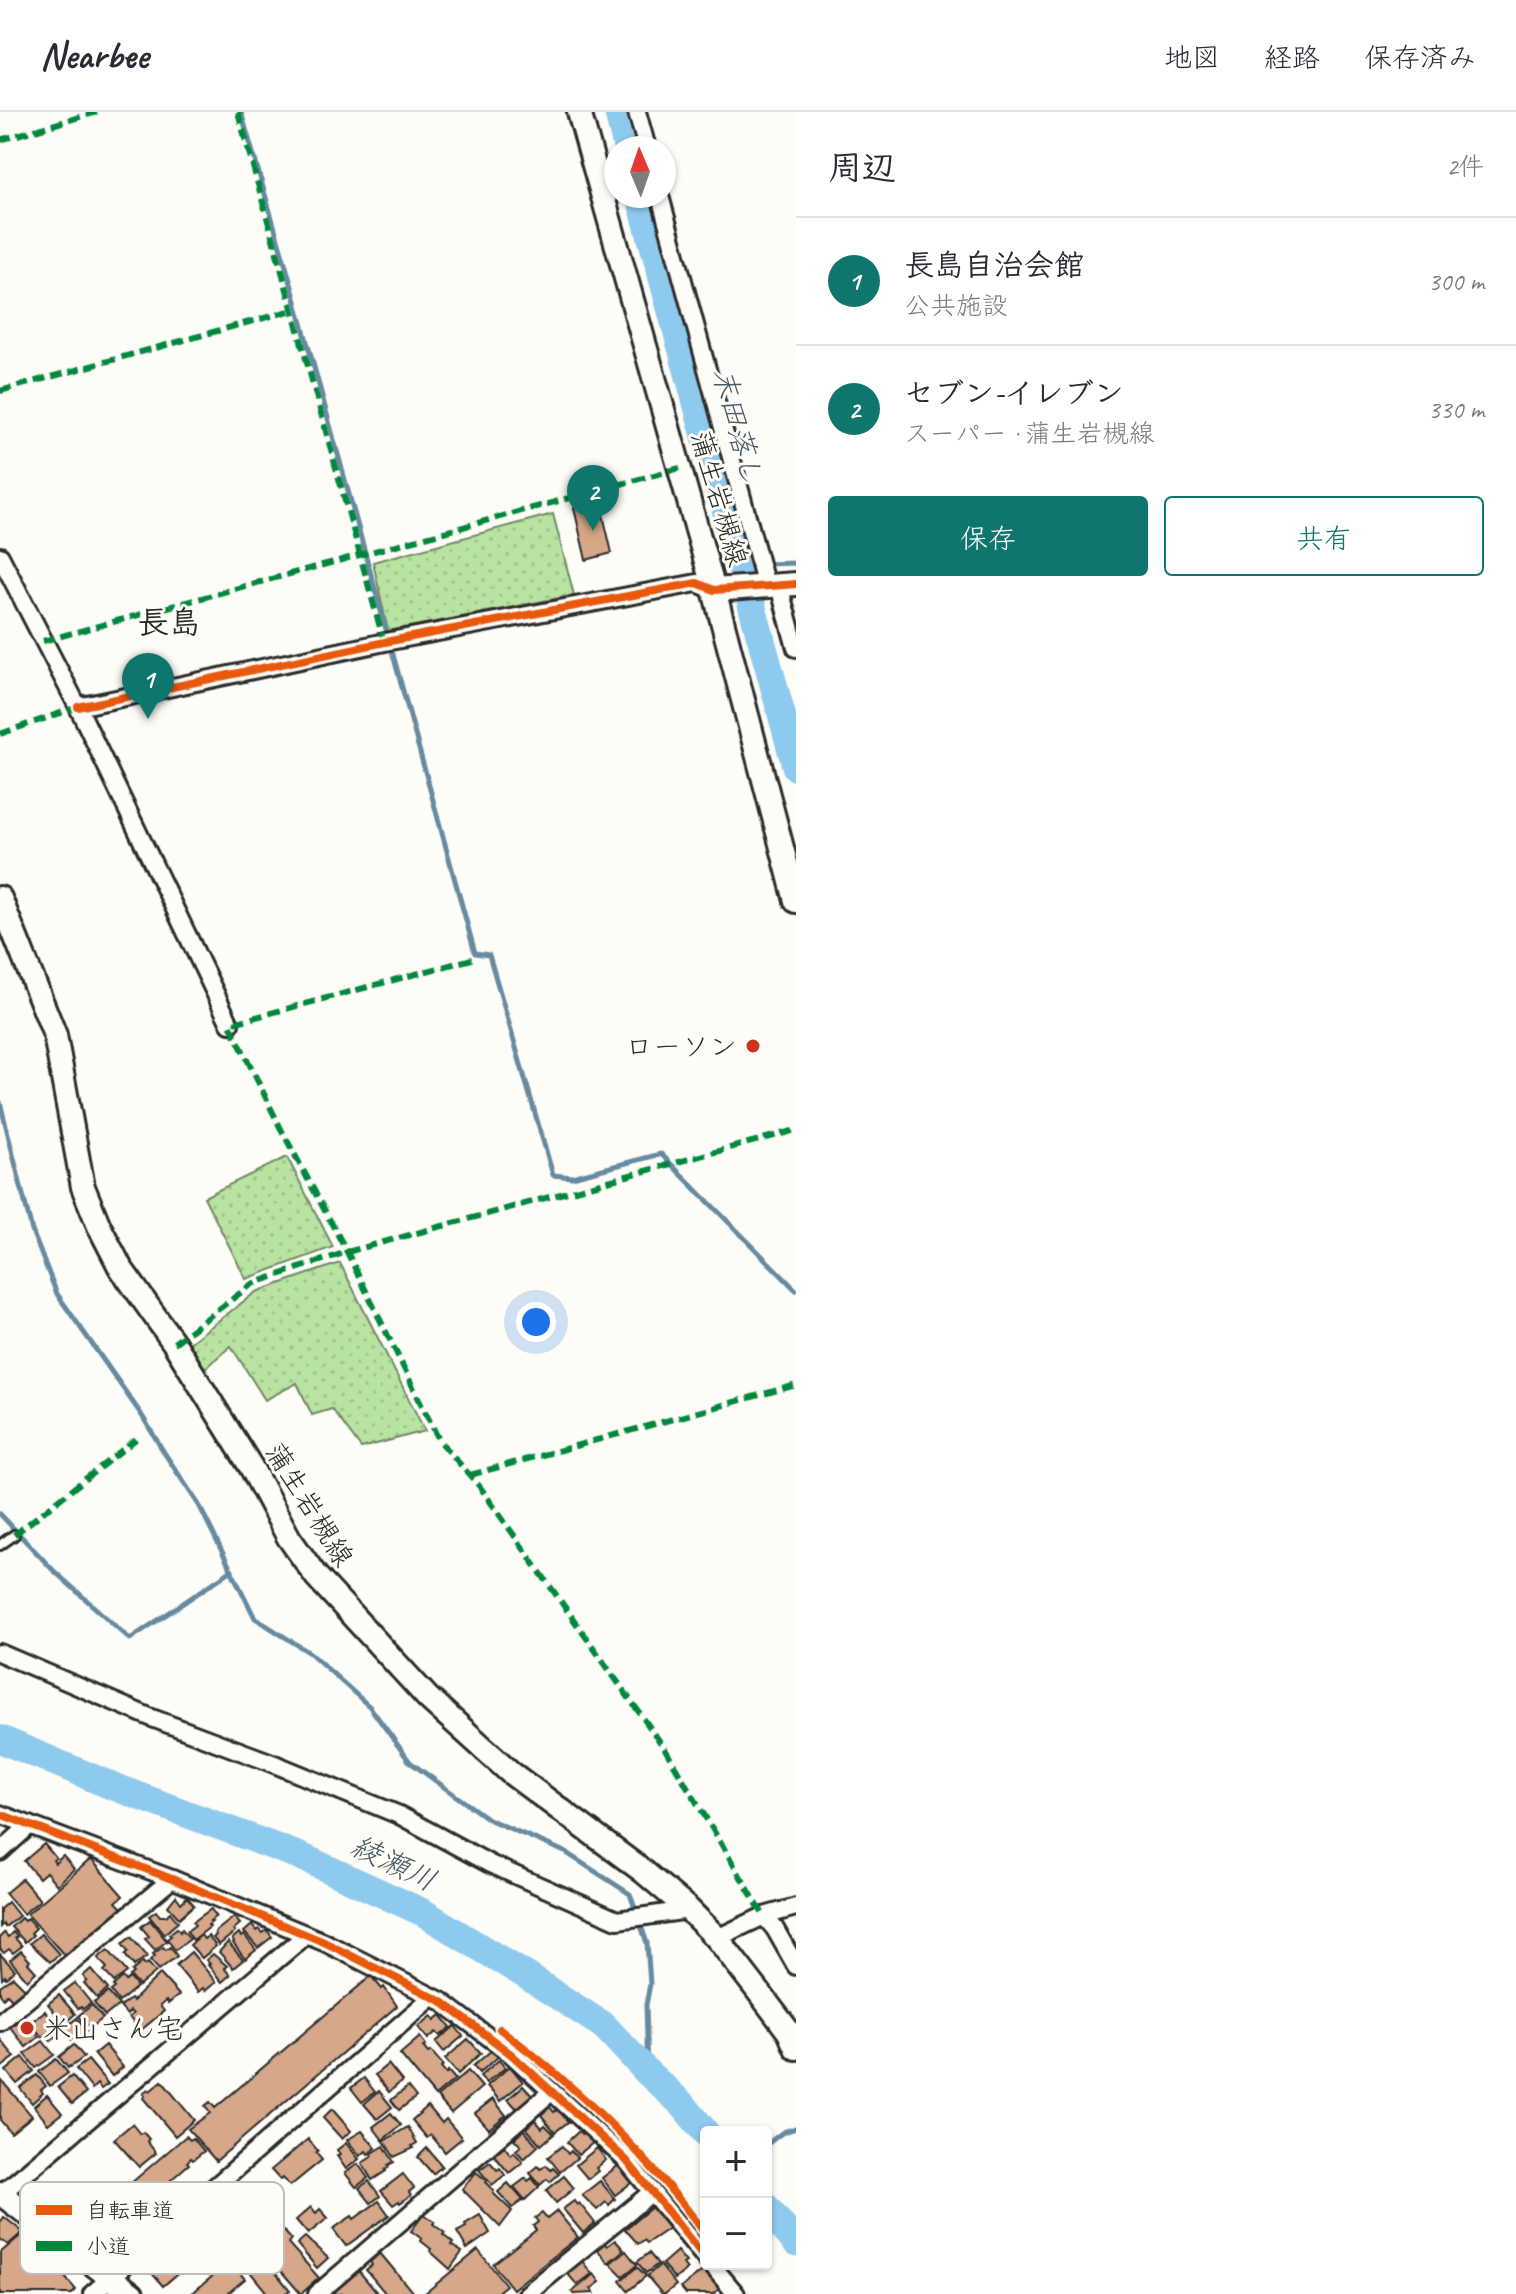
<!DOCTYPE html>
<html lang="ja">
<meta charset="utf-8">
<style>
:root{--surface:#fff;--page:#f7f7f7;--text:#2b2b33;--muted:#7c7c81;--line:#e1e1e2;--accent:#0f766e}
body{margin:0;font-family:Caveat,"Klee One",sans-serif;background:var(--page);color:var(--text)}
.controls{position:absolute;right:24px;bottom:24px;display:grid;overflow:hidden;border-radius:8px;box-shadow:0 2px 6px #0004}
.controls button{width:72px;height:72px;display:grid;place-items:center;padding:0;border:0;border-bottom:2px solid var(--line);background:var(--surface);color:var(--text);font:40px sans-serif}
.compass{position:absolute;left:604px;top:24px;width:72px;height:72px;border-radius:50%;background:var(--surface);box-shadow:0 2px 6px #0004;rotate:358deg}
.you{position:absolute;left:536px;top:1210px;width:28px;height:28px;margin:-20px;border:6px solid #fff;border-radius:50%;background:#1a73e8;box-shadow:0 0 0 12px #1a73e833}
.badge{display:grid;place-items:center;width:52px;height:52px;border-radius:50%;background:var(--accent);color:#fff;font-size:26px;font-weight:700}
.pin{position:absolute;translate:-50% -66px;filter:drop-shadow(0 2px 4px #0008)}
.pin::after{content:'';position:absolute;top:42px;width:28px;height:24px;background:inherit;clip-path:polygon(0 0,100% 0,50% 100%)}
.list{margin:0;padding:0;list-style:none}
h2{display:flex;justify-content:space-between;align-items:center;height:104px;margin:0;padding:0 32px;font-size:34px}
h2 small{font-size:26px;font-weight:400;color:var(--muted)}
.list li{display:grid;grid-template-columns:52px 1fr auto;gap:24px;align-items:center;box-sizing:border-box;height:128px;padding:0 32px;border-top:2px solid var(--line)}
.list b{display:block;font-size:30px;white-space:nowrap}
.list p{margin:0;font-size:26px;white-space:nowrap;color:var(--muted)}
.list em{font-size:26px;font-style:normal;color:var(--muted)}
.actions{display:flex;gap:16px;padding:24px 32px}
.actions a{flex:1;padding:18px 0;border:2px solid var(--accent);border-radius:8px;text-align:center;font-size:28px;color:var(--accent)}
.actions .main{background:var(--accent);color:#fff}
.map{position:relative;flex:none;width:796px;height:2182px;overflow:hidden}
header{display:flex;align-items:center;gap:48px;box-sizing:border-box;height:112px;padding:0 40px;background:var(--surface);border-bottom:2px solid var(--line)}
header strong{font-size:38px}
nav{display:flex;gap:44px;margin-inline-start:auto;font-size:28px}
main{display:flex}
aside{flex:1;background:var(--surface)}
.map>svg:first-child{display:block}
.grass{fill:url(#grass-dots);stroke:#728766;stroke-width:2}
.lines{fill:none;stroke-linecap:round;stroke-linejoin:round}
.stream{stroke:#668aa0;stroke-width:5}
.river{stroke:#8ecaee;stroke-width:28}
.building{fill:#d6a788;stroke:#2b2b2b;stroke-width:2}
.lane-casing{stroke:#2b2b2b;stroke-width:14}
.street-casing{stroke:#2b2b2b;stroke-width:22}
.secondary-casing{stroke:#2b2b2b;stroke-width:28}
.lane{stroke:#fdfcf7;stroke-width:8}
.street{stroke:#fdfcf7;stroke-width:16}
.secondary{stroke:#fdfcf7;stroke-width:22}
.quiet{stroke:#00873e;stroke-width:6;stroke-dasharray:12 6;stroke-linecap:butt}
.cycleway-casing{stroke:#fdfcf7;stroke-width:13}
.cycleway{stroke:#e8590c;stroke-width:8}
.poi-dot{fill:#c8321e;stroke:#fdfcf7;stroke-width:3}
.labels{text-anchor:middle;stroke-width:6;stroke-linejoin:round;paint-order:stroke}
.street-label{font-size:28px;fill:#2b2b2b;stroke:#fdfcf7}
.poi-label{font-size:28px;fill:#2b2b2b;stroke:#fdfcf7;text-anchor:end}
.water-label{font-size:30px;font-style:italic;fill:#495b66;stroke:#fdfcf7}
.quarter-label{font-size:32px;font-weight:bold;fill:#2b2b2b;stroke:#fdfcf7}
.key{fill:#fdfcf7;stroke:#bebdba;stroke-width:2}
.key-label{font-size:22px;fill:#2b2b2b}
</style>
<header>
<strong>Nearbee</strong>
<nav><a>地図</a><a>経路</a><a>保存済み</a></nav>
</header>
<main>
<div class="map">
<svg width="796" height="2182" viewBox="0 0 796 2182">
<defs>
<pattern id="grass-dots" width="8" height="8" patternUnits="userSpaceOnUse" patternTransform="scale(2)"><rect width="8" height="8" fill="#b8e3a1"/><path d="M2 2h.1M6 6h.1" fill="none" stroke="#9ec38b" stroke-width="1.8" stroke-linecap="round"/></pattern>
</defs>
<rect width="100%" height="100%" fill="#fdfcf7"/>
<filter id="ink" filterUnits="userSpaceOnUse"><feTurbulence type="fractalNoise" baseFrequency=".0125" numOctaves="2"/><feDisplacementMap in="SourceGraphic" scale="16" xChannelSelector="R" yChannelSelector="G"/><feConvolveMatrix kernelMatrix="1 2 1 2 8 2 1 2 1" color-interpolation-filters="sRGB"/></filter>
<g filter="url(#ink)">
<!-- grass -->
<g class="grass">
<path d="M 553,402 L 574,483 L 388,519 L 373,450 Z"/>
<path d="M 287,1045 L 333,1135 L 246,1167 L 204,1085 Z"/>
<path d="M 340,1151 L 425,1319 L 361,1336 L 332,1297 L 312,1303 L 297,1271 L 265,1288 L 231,1234 L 204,1257 L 188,1232 L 256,1180 Z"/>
</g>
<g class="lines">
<!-- stream -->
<g class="stream">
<path d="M 241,0 L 292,175 L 475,841 L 489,843 L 553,1063 L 572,1065 L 661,1042 L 796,1178"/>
<path d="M 740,451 L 755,451"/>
<path d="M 765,452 L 796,451"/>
<path d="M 0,990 L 32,1119 L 57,1182 L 141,1302 L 165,1342 L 199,1393 L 255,1506 L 310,1541 L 370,1595 L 410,1650 L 448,1678 L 488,1707 L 565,1740 L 630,1782 L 647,1831 L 650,1872 L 646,1893 L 648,1961"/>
<path d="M 0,1402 L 53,1458 L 130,1527 L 232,1458"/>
<path d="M 766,2033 L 783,2020 L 796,2016"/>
</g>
<!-- river -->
<g class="river">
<path d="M 618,0 L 627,36"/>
<path d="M 640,84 L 796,655"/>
<path d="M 0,1627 L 112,1674 L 302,1745 L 424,1801 L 530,1866 L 604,1914 L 648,1961 L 683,1993 L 706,2021"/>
<path d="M 766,2095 L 796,2131"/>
</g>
</g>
<!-- building -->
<g class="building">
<path d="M 600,390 L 612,441 L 586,448 L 574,396 Z"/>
<path d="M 44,1732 L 56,1746 L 53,1748 L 55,1751 L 63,1744 L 74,1757 L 57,1773 L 46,1760 L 39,1766 L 24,1749 Z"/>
<path d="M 91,1747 L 123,1784 L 116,1790 L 122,1796 L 66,1845 L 27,1802 Z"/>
<path d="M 22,1767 L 40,1788 L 23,1802 L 5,1781 Z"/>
<path d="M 176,1784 L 181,1791 L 187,1785 L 194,1793 L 179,1806 L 168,1794 Z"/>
<path d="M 8,1790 L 19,1804 L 5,1815 L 3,1812 L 0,1815 L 0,1797 Z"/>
<path d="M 211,1797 L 216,1804 L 210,1809 L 212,1810 L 208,1813 L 210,1815 L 193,1828 L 187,1819 L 195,1813 L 193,1810 Z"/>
<path d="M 156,1799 L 160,1804 L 166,1804 L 170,1800 L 178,1810 L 164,1822 L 149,1804 Z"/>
<path d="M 234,1805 L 240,1812 L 233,1818 L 235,1820 L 219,1833 L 213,1826 L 216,1823 L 215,1820 Z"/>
<path d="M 21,1806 L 24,1809 L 27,1806 L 36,1816 L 31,1821 L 33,1823 L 25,1830 L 11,1815 Z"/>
<path d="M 150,1808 L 167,1829 L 155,1838 L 145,1827 L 149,1824 L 141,1815 Z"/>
<path d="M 252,1813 L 257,1819 L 259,1817 L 263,1821 L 267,1818 L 272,1825 L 258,1836 L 244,1820 Z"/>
<path d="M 177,1816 L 180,1820 L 182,1817 L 190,1827 L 175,1838 L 167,1827 L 171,1824 L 169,1822 Z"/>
<path d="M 13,1820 L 17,1825 L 15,1826 L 22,1834 L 13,1841 L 9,1837 L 4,1841 L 0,1837 L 0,1825 L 4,1821 L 8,1825 Z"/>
<path d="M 239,1821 L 241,1825 L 244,1823 L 256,1838 L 245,1847 L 233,1831 L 234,1830 L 232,1827 Z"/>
<path d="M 41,1822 L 59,1842 L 50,1850 L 30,1831 Z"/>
<path d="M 201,1823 L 204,1827 L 208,1824 L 216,1834 L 202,1846 L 190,1833 Z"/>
<path d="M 131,1825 L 147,1844 L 134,1854 L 125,1843 L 128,1840 L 122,1832 Z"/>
<path d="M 228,1830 L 243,1848 L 233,1856 L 219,1840 Z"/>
<path d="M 163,1835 L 166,1838 L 170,1835 L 177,1844 L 159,1858 L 150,1848 L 155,1844 L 153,1842 Z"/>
<path d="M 108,1838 L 127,1860 L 114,1870 L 104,1859 L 107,1856 L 98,1846 Z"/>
<path d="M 21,1839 L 30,1849 L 28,1851 L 36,1860 L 27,1868 L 10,1848 Z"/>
<path d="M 191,1840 L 216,1870 L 205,1879 L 203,1876 L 198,1880 L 176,1853 Z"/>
<path d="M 0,1842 L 15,1858 L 6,1866 L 5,1864 L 2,1867 Z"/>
<path d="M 213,1842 L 227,1854 L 224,1856 L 230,1863 L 222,1870 L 208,1853 L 210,1852 L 206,1848 Z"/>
<path d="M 143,1850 L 145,1853 L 148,1851 L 156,1860 L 139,1874 L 130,1864 L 134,1861 L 132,1859 Z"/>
<path d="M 91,1857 L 108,1877 L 97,1886 L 84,1871 L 87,1869 L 83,1864 Z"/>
<path d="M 160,1862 L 179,1883 L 168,1892 L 166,1889 L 160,1894 L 164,1899 L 140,1919 L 129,1905 L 133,1902 L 130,1899 L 127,1903 L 120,1895 L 130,1887 L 132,1889 Z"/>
<path d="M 371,1864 L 382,1877 L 384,1875 L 397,1894 L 216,2049 L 188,2017 L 210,2001 L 205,1994 L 210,1990 L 215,1996 Z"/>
<path d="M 13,1865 L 25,1877 L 13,1888 L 7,1882 L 3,1886 L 0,1882 L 0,1874 Z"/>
<path d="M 123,1865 L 126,1869 L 130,1866 L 137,1875 L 119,1890 L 111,1879 L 115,1876 L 113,1874 Z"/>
<path d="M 75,1871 L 91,1891 L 83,1897 L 81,1895 L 78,1897 L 64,1879 Z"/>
<path d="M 108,1880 L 119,1893 L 105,1904 L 94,1891 Z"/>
<path d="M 59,1883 L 75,1902 L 64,1912 L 48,1892 Z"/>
<path d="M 92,1893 L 103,1906 L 92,1915 L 89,1912 L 86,1914 L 78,1904 Z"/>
<path d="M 45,1899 L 62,1921 L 51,1929 L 46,1922 L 42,1925 L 31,1910 Z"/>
<path d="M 441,1903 L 451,1915 L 440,1924 L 436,1920 L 428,1927 L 418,1915 L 432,1904 L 435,1908 Z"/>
<path d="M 77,1906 L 87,1919 L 78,1926 L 76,1924 L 71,1928 L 63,1917 Z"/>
<path d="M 18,1909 L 23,1915 L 28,1911 L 39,1925 L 26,1935 L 10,1915 Z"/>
<path d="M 455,1914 L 463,1924 L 444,1940 L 436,1930 Z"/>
<path d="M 420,1925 L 426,1933 L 423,1935 L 428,1941 L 431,1939 L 443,1953 L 441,1956 L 446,1962 L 448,1959 L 455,1967 L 435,1984 L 400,1942 Z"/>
<path d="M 0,1927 L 15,1945 L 2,1955 L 0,1953 Z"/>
<path d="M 468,1927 L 481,1941 L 458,1962 L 445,1947 Z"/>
<path d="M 43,1929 L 54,1943 L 36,1956 L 25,1942 Z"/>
<path d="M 74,1933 L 84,1945 L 71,1955 L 70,1954 L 68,1956 L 59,1945 Z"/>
<path d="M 105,1933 L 123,1955 L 112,1964 L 94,1942 Z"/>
<path d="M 492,1938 L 498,1945 L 479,1961 L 473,1954 Z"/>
<path d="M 23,1945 L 34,1959 L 17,1972 L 6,1959 Z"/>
<path d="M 56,1947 L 68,1961 L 50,1974 L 39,1960 Z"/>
<path d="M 88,1948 L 108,1972 L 101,1977 L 97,1972 L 92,1977 L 76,1957 Z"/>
<path d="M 499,1948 L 505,1956 L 486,1971 L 480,1964 Z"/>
<path d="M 388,1952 L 402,1969 L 389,1980 L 375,1963 Z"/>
<path d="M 510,1954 L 523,1970 L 500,1989 L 487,1974 Z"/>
<path d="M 468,1959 L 482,1975 L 451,2001 L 437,1985 Z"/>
<path d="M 37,1963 L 46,1974 L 41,1978 L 43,1981 L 32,1991 L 20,1976 Z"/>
<path d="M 72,1964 L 86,1981 L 72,1992 L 58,1975 Z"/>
<path d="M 364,1966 L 375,1980 L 362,1990 L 351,1976 Z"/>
<path d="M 1,1968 L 32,2004 L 11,2021 L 0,2008 Z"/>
<path d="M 162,1969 L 194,2008 L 175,2024 L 143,1986 L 145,1984 L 143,1981 L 148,1977 L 150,1979 Z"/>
<path d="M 523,1974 L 534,1986 L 519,1999 L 508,1987 Z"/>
<path d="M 408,1975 L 416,1985 L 399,1998 L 391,1988 Z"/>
<path d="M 379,1979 L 392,1995 L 377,2007 L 364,1992 Z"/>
<path d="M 47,1983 L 62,2001 L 48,2012 L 34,1994 Z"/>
<path d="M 493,1987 L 506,2003 L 489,2017 L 475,2001 Z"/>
<path d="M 428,1994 L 442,2011 L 446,2007 L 462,2026 L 445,2040 L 431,2023 L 427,2026 L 412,2008 Z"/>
<path d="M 550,1995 L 554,2000 L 558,1997 L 568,2010 L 555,2020 L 541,2003 Z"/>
<path d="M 332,1997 L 351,2019 L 342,2027 L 323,2006 Z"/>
<path d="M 391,2001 L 401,2013 L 383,2028 L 373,2015 Z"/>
<path d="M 535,2008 L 542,2016 L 545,2013 L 554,2022 L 541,2033 L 526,2016 Z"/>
<path d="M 132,2012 L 140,2022 L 143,2020 L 149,2027 L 147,2029 L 156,2041 L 139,2055 L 114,2027 Z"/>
<path d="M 408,2015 L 417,2031 L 412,2034 L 414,2036 L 394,2045 L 384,2029 Z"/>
<path d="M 524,2018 L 538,2034 L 524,2047 L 516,2038 L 521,2034 L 514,2027 Z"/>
<path d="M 362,2019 L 376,2036 L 368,2042 L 366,2039 L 360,2044 L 347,2028 Z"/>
<path d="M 579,2019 L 582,2023 L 585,2020 L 594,2030 L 578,2043 L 567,2030 Z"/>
<path d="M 186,2024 L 190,2028 L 193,2026 L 204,2039 L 193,2048 L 191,2046 L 187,2050 L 189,2052 L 164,2074 L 161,2071 L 156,2076 L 158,2078 L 147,2089 L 131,2071 Z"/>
<path d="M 308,2027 L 318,2039 L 316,2041 L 322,2048 L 290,2074 L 283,2066 L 280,2068 L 271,2058 Z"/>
<path d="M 346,2031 L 359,2047 L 346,2057 L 337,2044 L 340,2042 L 337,2038 Z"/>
<path d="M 384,2034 L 394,2050 L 388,2053 L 389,2055 L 385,2058 L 386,2059 L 372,2068 L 362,2051 L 373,2044 L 371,2042 Z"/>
<path d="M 504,2034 L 511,2043 L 514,2040 L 523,2050 L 509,2061 L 494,2043 Z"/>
<path d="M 562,2034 L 568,2042 L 571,2039 L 577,2046 L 560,2060 L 548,2045 Z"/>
<path d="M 427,2036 L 442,2054 L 433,2062 L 418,2045 Z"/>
<path d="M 597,2036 L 606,2048 L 596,2056 L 598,2059 L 588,2067 L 576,2053 Z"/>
<path d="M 490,2050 L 497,2058 L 500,2056 L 505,2063 L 492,2073 L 479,2058 Z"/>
<path d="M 358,2052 L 368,2066 L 356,2075 L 345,2061 Z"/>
<path d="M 546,2053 L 551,2058 L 553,2056 L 559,2062 L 550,2070 L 547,2067 L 540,2073 L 530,2061 L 538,2054 L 541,2057 Z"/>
<path d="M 619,2053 L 628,2064 L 630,2062 L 635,2068 L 615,2083 L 602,2066 Z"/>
<path d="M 476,2060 L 486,2068 L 485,2070 L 494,2079 L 493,2081 L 512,2099 L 500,2115 L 462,2077 Z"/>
<path d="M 403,2062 L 414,2076 L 409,2080 L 411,2083 L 400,2091 L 399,2089 L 393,2093 L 381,2079 Z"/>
<path d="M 564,2064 L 574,2076 L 556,2091 L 546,2079 Z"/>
<path d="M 526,2066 L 528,2069 L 532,2066 L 539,2075 L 525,2088 L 514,2075 Z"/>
<path d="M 369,2069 L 380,2084 L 371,2091 L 359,2076 Z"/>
<path d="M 600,2069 L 615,2087 L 609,2093 L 606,2090 L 597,2098 L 582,2083 Z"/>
<path d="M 508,2071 L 523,2088 L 512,2096 L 498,2080 Z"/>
<path d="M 379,2089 L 389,2103 L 346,2134 L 333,2117 L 352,2104 L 354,2107 Z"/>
<path d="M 574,2089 L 577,2093 L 579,2091 L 595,2111 L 583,2121 L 563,2097 Z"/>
<path d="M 311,2095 L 316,2101 L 320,2097 L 328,2106 L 308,2122 L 296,2108 Z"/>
<path d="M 652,2095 L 669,2116 L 647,2131 L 644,2128 L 638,2132 L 625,2117 Z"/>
<path d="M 557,2099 L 578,2125 L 513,2177 L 493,2152 L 536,2118 L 533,2114 L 538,2110 L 535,2106 L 542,2101 L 547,2107 Z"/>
<path d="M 424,2102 L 435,2110 L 433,2112 L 445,2121 L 443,2123 L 453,2131 L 451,2133 L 462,2140 L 450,2157 L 430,2139 L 431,2137 L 421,2129 L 422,2127 L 411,2119 Z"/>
<path d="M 480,2103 L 490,2121 L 467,2137 L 457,2120 L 466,2115 L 465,2112 Z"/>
<path d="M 4,2105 L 23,2120 L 8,2133 L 0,2127 L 0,2111 Z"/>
<path d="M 195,2108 L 214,2131 L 163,2174 L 144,2152 Z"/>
<path d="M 26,2119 L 76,2178 L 72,2182 L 0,2182 L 0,2141 Z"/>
<path d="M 284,2119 L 291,2127 L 288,2131 L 319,2166 L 301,2182 L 262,2137 Z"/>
<path d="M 305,2125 L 328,2146 L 317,2156 L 297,2132 Z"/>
<path d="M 615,2128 L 624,2138 L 608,2151 L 595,2135 L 603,2129 L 607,2134 Z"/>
<path d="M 257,2138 L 290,2178 L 284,2182 L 268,2182 L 242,2150 Z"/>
<path d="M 478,2138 L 506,2173 L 495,2182 L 424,2182 Z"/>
<path d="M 626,2139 L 637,2153 L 623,2164 L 610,2151 Z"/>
<path d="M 677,2139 L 686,2150 L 683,2152 L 687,2157 L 675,2167 L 662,2152 Z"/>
<path d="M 380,2141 L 414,2182 L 386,2182 L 366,2158 L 372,2153 L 370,2150 Z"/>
<path d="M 649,2141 L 658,2152 L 646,2161 L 637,2150 Z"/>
<path d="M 582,2149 L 592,2162 L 577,2173 L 567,2161 Z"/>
<path d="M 230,2150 L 245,2167 L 227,2182 L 191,2182 Z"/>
<path d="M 660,2153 L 676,2173 L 665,2182 L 662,2182 L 647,2164 Z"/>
<path d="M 637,2155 L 646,2164 L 628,2179 L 620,2169 Z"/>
<path d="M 705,2157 L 720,2176 L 713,2182 L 686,2182 L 681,2176 Z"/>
<path d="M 358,2158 L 378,2182 L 330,2182 Z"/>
<path d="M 594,2162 L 600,2170 L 591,2177 L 594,2181 L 574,2182 L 572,2180 Z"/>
</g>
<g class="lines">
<defs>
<path id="lane" d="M 0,1433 L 14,1423"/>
<g id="street">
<path d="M 637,0 L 647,36"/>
<path d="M 660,84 L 766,474"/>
<path d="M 0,444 L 78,595 L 230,912"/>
<path d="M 779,474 L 796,536"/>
<path d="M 78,595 L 385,530 L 697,471 L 714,478"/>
<path d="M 0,1541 L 152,1606 L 272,1651 L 399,1703 L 490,1752 L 617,1808 L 689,1798"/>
<path d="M 0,1702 L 172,1767 L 324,1830 L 441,1889 L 511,1942 L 626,2048 L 706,2147"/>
<path d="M 0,1740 L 30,1713"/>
<path d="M 764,1804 L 775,1817 L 796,1854"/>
<path d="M 717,1826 L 764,1804 L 796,1795"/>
<path d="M 0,1910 L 172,1767"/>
<path d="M 1,2082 L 306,1823"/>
<path d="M 711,2152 L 736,2182"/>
<path d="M 92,2182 L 432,1885"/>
<path d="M 317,2182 L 551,1980"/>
<path d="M 527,2182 L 652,2080"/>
</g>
<g id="secondary">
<path d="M 579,0 L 714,478 L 796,789"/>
<path d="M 714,478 L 796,472"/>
<path d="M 0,786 L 55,923 L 83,1075 L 99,1114 L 120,1155 L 174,1231 L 215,1297 L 251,1355 L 289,1426 L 316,1464 L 428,1586 L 511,1661 L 644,1760 L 689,1798 L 717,1826 L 758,1879 L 789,1920 L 796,1936"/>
<path d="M 0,2081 L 132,2182"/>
</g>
</defs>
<!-- lane casing -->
<use href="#lane" class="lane-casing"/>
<!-- street casing -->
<use href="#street" class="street-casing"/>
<!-- secondary casing -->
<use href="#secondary" class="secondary-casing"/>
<!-- lane -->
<use href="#lane" class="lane"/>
<!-- street -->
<use href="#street" class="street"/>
<!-- secondary -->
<use href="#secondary" class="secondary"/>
<!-- quiet -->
<g class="quiet">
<path d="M 238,0 L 384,530"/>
<path d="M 0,28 L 97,0"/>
<path d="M 0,279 L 293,198"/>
<path d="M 43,529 L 680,356"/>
<path d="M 0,622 L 78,595"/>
<path d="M 472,847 L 230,912 L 281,1017 L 347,1140 L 439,1328 L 480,1375 L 665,1637 L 764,1804"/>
<path d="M 174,1231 L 252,1172 L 347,1140 L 796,1018"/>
<path d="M 470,1363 L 796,1273"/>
<path d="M 14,1423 L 136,1327"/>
</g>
<defs>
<g id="cycleway">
<path d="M 78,595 L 385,530 L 697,471 L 714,478 L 796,472"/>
<path d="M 0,1702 L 172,1767 L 324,1830 L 441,1889 L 511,1942 L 626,2048 L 706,2147"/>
<path d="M 500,1917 C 579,1976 647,2043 706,2122"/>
</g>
</defs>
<!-- cycleway casing -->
<use href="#cycleway" class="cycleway-casing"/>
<!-- cycleway -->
<use href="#cycleway" class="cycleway"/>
</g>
</g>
<!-- markers -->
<g class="poi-dot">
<circle cx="753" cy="934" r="8"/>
<circle cx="27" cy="1916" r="8"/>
</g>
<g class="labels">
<!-- street labels -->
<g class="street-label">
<text transform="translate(720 386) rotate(74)" y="10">蒲生岩槻線</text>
<text transform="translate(310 1392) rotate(58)" y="10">蒲生岩槻線</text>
</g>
<!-- poi labels -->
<g class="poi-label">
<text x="737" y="944">ローソン</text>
<text x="43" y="1926" text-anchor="start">米山さん宅</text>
</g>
<!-- water labels -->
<g class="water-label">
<text transform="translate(738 314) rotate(75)" y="10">末田落し</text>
<text transform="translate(394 1751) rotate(26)" y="10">綾瀬川</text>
</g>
<!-- quarter labels -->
<g class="quarter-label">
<text x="169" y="521">長島</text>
</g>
</g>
<!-- legend -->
<rect x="20" y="2070" width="264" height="92" rx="12" class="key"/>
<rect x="36" y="2093" width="36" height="10" fill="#e8590c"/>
<rect x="36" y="2129" width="36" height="10" fill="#00873e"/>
<g class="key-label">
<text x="86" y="2106">自転車道</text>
<text x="86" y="2142">小道</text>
</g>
</svg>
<div class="controls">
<button>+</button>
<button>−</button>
</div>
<svg class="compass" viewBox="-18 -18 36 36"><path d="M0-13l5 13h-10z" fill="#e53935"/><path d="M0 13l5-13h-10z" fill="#7c7c81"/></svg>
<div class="you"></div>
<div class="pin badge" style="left:148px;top:607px">1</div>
<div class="pin badge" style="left:593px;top:419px">2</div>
</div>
<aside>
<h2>周辺<small>2件</small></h2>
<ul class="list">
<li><span class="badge">1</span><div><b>長島自治会館</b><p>公共施設</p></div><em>300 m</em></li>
<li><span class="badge">2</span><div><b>セブン-イレブン</b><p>スーパー · 蒲生岩槻線</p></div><em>330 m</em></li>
</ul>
<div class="actions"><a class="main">保存</a><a>共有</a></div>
</aside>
</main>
